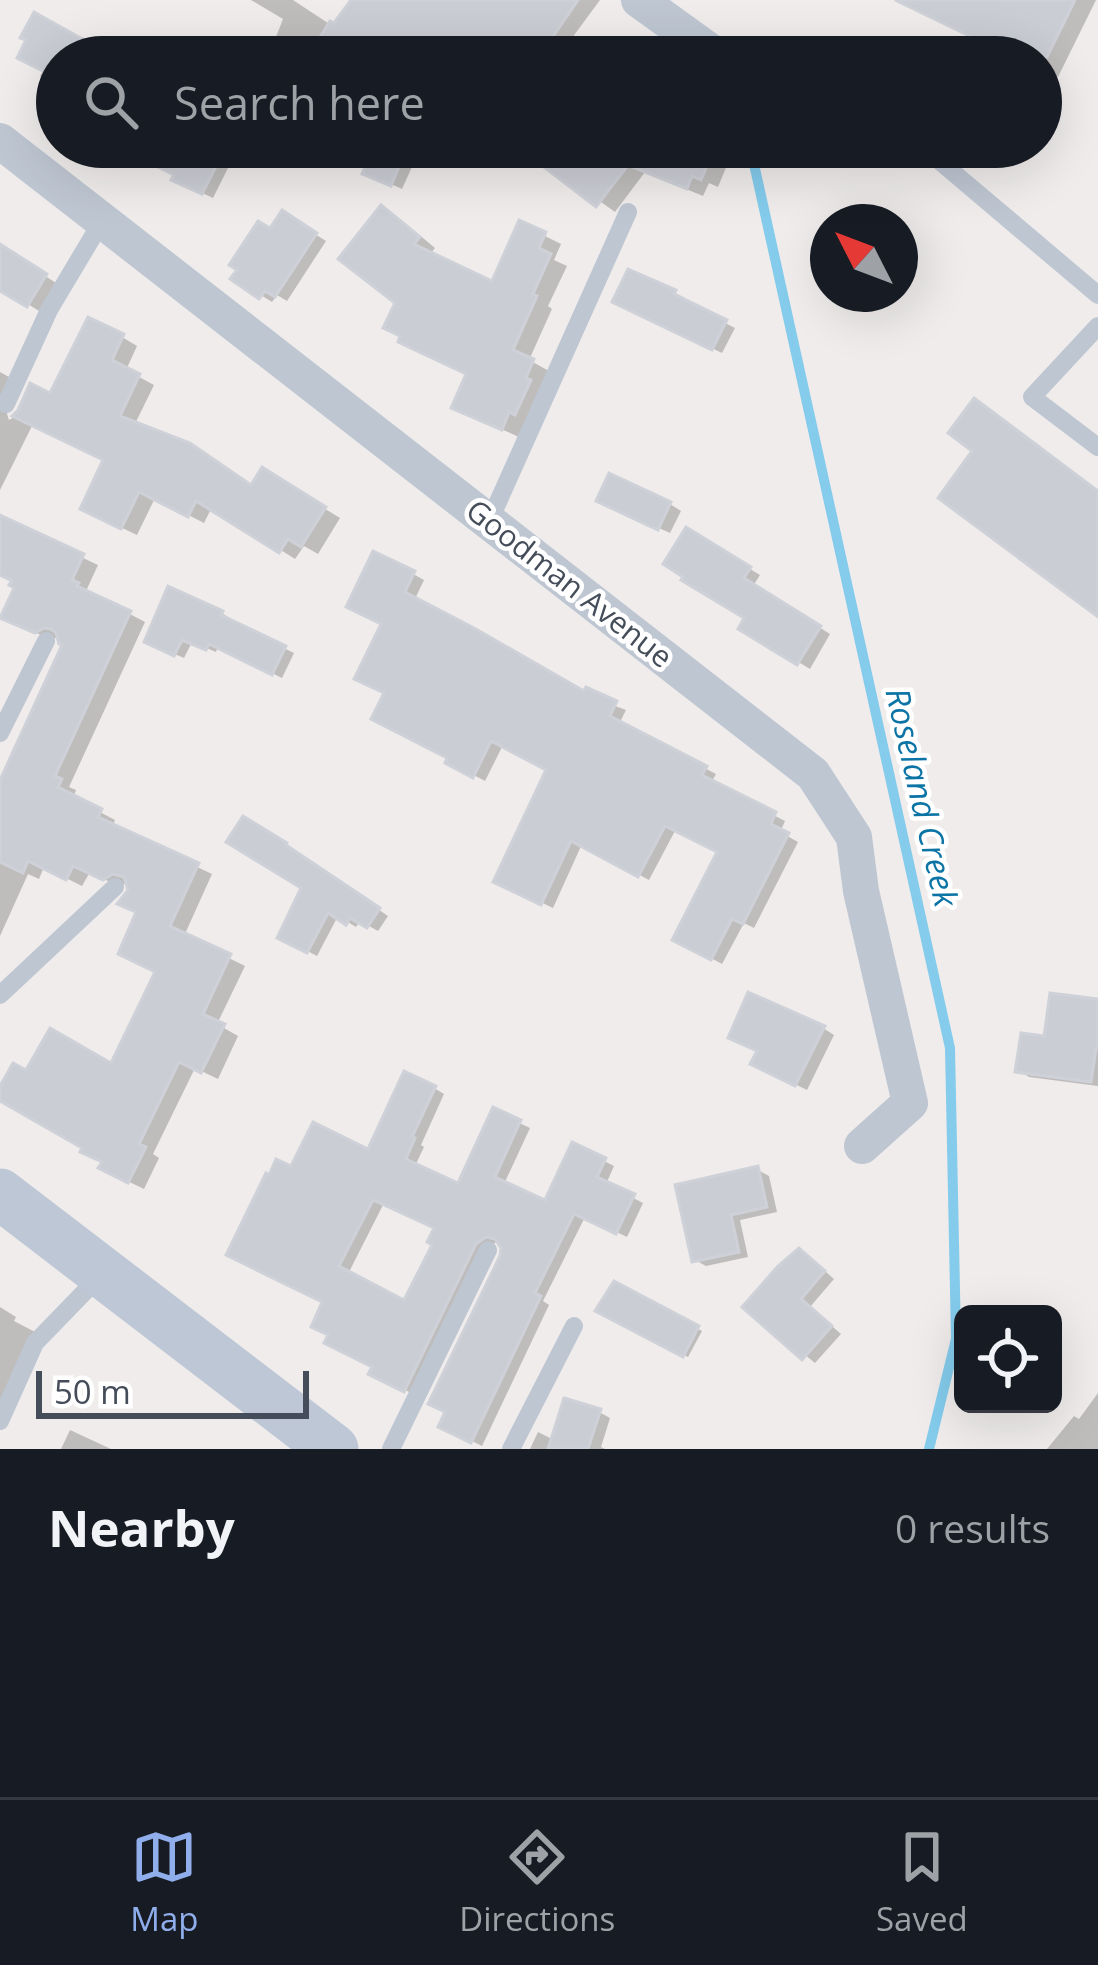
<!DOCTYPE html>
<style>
:root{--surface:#171b24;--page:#20242c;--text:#f1f3f6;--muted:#9ea1a6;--line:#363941;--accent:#8faeeb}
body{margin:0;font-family:"Open Sans",sans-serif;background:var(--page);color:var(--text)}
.controls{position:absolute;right:36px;bottom:36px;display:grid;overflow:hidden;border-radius:18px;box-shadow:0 12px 48px #0002}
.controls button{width:108px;height:108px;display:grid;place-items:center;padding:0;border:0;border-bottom:3px solid var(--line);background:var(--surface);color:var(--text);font:60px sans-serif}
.compass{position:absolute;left:810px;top:204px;width:108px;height:108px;border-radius:50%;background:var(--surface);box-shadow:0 12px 48px #0002;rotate:312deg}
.scale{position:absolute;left:36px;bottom:30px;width:273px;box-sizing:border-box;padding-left:12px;border:6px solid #444d59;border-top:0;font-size:33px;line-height:42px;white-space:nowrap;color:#444d59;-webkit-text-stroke:9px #fff;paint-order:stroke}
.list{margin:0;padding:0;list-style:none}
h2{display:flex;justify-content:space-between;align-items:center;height:156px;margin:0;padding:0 48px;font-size:51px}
h2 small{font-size:39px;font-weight:400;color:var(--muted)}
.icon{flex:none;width:66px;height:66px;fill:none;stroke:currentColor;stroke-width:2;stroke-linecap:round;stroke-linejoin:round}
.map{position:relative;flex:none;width:1098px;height:1449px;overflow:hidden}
.search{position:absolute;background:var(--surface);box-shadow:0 12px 48px #0002;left:36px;right:36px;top:36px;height:132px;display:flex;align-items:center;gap:30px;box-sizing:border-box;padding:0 42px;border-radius:66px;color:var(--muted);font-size:45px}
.sheet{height:348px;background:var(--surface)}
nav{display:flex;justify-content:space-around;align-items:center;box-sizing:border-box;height:168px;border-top:3px solid var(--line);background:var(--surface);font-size:33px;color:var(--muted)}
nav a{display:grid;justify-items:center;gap:6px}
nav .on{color:var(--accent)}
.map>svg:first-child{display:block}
.shadow{fill:#0003;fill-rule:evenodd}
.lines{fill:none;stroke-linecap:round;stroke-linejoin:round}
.stream{stroke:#84cbec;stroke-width:10}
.building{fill:#cbcdd4;stroke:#cfd1d8;stroke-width:3;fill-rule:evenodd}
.lane{stroke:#bec6d2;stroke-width:18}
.street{stroke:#bec6d2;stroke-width:36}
.secondary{stroke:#bec7d5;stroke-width:51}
.labels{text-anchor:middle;stroke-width:9;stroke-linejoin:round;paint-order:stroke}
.street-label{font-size:30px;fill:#444d59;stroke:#fff}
.water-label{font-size:33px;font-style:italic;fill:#0b74a5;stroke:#fff}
</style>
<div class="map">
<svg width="1098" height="1449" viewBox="0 0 1098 1449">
<rect width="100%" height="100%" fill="#efeceb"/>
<!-- shadow -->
<g class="shadow">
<path d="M 251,0 L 293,0 L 334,27 L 356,0 L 600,0 L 558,57 L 268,57 L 283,19 Z"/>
<path d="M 927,0 L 1096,0 L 1058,77 L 1041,69 L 1041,57 L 1016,57 Z"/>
<path d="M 650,39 L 665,48 L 678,57 L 635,57 Z"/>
<path d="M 21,57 L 114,57 L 57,57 L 57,86 L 40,76 L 44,69 Z"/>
<path d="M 150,147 L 232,147 L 237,150 L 213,198 L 185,185 Z"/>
<path d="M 377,147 L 421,147 L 402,189 L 377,178 Z"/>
<path d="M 556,147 L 709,147 L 730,158 L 718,187 L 709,183 L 703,196 L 645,172 L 615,212 L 545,162 Z"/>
<path d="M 382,209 L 399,218 L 435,248 L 429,255 L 493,285 L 521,224 L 561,244 L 554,260 L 567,266 L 548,306 L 552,309 L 529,360 L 549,371 L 519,437 L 472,416 L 469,374 L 398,302 Z"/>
<path d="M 283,214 L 326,241 L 287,301 L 277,295 L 272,302 L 234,278 Z"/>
<path d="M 19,259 L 56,283 L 39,311 L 4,289 Z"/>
<path d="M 629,272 L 675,293 L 685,298 L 683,302 L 735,328 L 722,353 L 625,306 Z"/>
<path d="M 122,337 L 137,346 L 126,370 L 154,385 L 135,424 L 252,488 L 263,471 L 340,518 L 318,554 L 304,546 L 295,559 L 212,507 L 204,523 L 155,498 L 137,535 L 99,517 L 106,460 L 33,424 L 0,490 L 0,372 L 20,383 L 7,414 L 9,420 L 52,397 Z"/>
<path d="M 670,504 L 681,511 L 670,533 L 610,506 Z"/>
<path d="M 0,519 L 98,565 L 86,591 L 145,622 L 69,787 L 76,790 L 73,798 L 115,820 L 112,827 L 212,874 L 184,936 L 245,966 L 217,1024 L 238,1036 L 218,1079 L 195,1068 L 153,1154 L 159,1158 L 144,1189 L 117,1176 L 86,1147 L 0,1098 L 0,1092 L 27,1074 L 113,1067 L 159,972 L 131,891 L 131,879 L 120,887 L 90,872 L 82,886 L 44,867 L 39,879 L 28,874 L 0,936 L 0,785 L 65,646 L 60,635 L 52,640 L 19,625 L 18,587 L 15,581 L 0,569 Z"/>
<path d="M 687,531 L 760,575 L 753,586 L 830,634 L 810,669 L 742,628 L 748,617 Z"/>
<path d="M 413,574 L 424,580 L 414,601 L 585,695 L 626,710 L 619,724 L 716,774 L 711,783 L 785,821 L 780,832 L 798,842 L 754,928 L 744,923 L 722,964 L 676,939 L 721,851 L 676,829 L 649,880 L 582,844 L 553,908 L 507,886 L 550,769 L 503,745 L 485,781 L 449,762 L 451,758 L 388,693 L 358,677 Z"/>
<path d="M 169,590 L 222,613 L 231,619 L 229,622 L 294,653 L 282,678 L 218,646 L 216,652 L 192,642 L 184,658 L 156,646 Z"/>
<path d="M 244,820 L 294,851 L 388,916 L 378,931 L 360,921 L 356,927 L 338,916 L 317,956 L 281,937 L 305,887 Z"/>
<path d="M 1098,1002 L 1098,1086 L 1029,1077 L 1018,1070 L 1047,1040 Z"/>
<path d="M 823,1028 L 834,1035 L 807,1090 L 764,1069 Z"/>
<path d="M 434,1088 L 444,1094 L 421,1145 L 424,1147 L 415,1166 L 460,1187 L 494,1111 L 530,1128 L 504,1184 L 546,1204 L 604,1161 L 614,1166 L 606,1184 L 643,1203 L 627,1237 L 585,1217 L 543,1301 L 549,1305 L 482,1446 L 442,1426 L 504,1247 L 498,1241 L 486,1249 L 415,1395 L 372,1373 L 376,1366 L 332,1335 L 326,1302 L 293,1170 L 369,1153 ZM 384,1203 L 437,1228 L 436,1244 L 405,1304 L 348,1274 Z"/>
<path d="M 758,1170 L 769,1176 L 777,1212 L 740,1220 L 748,1257 L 706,1266 L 695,1260 Z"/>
<path d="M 810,1258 L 834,1279 L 810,1307 L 841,1334 L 815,1363 L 746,1307 Z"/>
<path d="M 615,1285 L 702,1331 L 688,1357 L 599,1310 Z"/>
<path d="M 0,1307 L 16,1317 L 14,1321 L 35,1332 L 0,1404 Z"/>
<path d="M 1098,1393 L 1098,1449 L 1047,1449 L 1074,1416 L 1079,1419 Z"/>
<path d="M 599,1412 L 610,1418 L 601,1447 L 605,1449 L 530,1449 L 538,1432 L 554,1440 Z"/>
<path d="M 70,1430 L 111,1449 L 61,1449 Z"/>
</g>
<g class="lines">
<!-- stream -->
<path class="stream" d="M 754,164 L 950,1048 L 956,1339 L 929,1449"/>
</g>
<!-- building -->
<g class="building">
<path d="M 351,0 L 578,0 L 539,57 L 308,57 L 330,21 L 334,23 Z"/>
<path d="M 895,0 L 1075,0 L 1047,57 L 1013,57 Z"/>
<path d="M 34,12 L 77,36 L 120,57 L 57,57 L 57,78 L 17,58 L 26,40 L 20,38 Z"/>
<path d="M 118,147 L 226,147 L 202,194 L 171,180 L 174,175 Z"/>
<path d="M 374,147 L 407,147 L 391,186 L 362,174 Z"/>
<path d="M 553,147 L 715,147 L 701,180 L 692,176 L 687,189 L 628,165 L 596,207 L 540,164 Z"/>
<path d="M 381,205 L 420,237 L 414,244 L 492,281 L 519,220 L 546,232 L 539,248 L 551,254 L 533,294 L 537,296 L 513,350 L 534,359 L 526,378 L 531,380 L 515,415 L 509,412 L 502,430 L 451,408 L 466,374 L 398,342 L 400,336 L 383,328 L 395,303 L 338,259 Z"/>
<path d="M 282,210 L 317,233 L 275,297 L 265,291 L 259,299 L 230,279 L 237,270 L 229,265 L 258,221 L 270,228 Z"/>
<path d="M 0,244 L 47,274 L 27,307 L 0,291 Z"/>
<path d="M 628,269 L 676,290 L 674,294 L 727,320 L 712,350 L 612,302 Z"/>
<path d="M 88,317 L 124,334 L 112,360 L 140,374 L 120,416 L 190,443 L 251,485 L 262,467 L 326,507 L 301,547 L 288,539 L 279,553 L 196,501 L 188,517 L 139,492 L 121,529 L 80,509 L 103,460 L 12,416 L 18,410 L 30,383 L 50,393 Z"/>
<path d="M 974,398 L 1098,491 L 1098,617 L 938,498 L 972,451 L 948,433 Z"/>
<path d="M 609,473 L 671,502 L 658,530 L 596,501 Z"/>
<path d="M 0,515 L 84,554 L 72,580 L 79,583 L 77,586 L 131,611 L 55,776 L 62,779 L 58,787 L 102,809 L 98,817 L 199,863 L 170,926 L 231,954 L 203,1014 L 225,1024 L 201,1073 L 179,1062 L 139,1144 L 146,1147 L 128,1183 L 98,1168 L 102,1162 L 80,1152 L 82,1148 L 0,1101 L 0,1086 L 13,1063 L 26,1070 L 50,1028 L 111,1063 L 155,972 L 118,954 L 136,912 L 117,904 L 128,890 L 124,877 L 113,874 L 103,880 L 73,866 L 66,880 L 28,861 L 23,873 L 0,862 L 0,780 L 62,645 L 59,644 L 56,633 L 51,629 L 44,628 L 35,633 L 0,618 L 14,588 L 9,585 L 12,581 L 0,575 Z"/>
<path d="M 686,527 L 751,567 L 744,578 L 821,626 L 797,665 L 738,629 L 744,618 L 681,580 L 683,577 L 663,564 Z"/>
<path d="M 373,551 L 415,571 L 405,592 L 474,628 L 584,691 L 586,687 L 617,701 L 610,716 L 707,766 L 702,775 L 776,812 L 771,824 L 789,833 L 743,924 L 732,919 L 711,960 L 672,940 L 717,852 L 665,826 L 638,877 L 571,841 L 541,905 L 493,882 L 546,770 L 491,741 L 473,778 L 445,763 L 447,758 L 371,719 L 384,693 L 354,679 L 381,624 L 346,607 Z"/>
<path d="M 168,586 L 223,611 L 221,615 L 286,646 L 272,675 L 209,644 L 206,650 L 182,640 L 174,656 L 144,642 Z"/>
<path d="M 243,816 L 287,843 L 286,845 L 380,908 L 367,928 L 350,918 L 346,925 L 328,913 L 307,953 L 277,938 L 301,888 L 226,842 Z"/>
<path d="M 748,992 L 825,1026 L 795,1086 L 750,1064 L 757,1051 L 728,1038 Z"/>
<path d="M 1050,993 L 1098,999 L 1098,1049 L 1096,1049 L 1091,1082 L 1015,1072 L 1021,1033 L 1044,1036 Z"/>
<path d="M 404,1071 L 436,1086 L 412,1137 L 415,1138 L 406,1159 L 458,1183 L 493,1107 L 521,1120 L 495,1177 L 545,1200 L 572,1142 L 606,1158 L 597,1177 L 635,1194 L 616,1234 L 574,1214 L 535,1293 L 541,1296 L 471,1443 L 438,1427 L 445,1412 L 428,1404 L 500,1256 L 501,1248 L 495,1239 L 486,1237 L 476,1244 L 404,1392 L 368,1374 L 372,1367 L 324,1343 L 328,1335 L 311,1327 L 322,1302 L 226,1255 L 266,1173 L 269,1175 L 276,1159 L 291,1166 L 313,1122 L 368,1149 ZM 373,1200 L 434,1228 L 427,1242 L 432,1245 L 404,1300 L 339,1266 Z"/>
<path d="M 758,1166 L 767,1207 L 731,1215 L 739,1252 L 692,1262 L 675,1185 Z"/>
<path d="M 799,1248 L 825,1271 L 801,1299 L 832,1326 L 802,1360 L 742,1307 L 778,1266 Z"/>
<path d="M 614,1281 L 699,1326 L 683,1357 L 595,1311 Z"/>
<path d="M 564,1398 L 601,1409 L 588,1449 L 548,1449 Z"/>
</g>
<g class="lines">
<!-- lane -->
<g class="lane">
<path d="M 820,55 L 822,57"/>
<path d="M 923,147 L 1098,295"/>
<path d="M 1098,326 L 1032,397 L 1098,447"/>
<path d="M 6,404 L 49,310 L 102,221"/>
<path d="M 489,522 L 628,212"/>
<path d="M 0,733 L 46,641"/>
<path d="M 0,995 L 115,887"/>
<path d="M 0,1421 L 35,1343 L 99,1277"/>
<path d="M 391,1449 L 488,1250"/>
<path d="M 511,1449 L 574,1326"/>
</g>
<!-- street -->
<g class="street">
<path d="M 639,0 L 718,57"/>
<path d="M 0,141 L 813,774 L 854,837 L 861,891 L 910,1103 L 862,1146"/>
</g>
<!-- secondary -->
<path class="secondary" d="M 0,1194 L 333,1449"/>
</g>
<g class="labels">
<!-- street labels -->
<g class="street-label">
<text transform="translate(569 584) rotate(38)" y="10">Goodman Avenue</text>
</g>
<!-- water labels -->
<g class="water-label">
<text transform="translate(922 797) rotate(77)" y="12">Roseland Creek</text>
</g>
</g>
</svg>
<div class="controls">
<button><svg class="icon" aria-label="locate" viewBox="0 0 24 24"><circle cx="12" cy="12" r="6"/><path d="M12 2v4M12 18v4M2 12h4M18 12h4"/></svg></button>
</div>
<svg class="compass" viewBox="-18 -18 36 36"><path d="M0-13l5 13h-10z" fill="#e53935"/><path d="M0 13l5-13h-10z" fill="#9ea1a6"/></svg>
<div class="scale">50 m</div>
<div class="search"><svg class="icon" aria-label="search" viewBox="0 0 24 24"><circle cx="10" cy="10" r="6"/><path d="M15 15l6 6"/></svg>Search here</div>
</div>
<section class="sheet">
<h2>Nearby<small>0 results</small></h2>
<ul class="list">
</ul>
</section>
<nav>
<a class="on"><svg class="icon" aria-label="map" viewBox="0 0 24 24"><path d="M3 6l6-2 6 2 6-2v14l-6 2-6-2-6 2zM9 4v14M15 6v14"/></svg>Map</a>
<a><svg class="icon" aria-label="directions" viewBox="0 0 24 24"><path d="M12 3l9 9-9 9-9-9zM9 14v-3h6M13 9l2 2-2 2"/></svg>Directions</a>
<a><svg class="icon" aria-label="saved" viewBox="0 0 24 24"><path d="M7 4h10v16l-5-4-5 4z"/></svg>Saved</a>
</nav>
